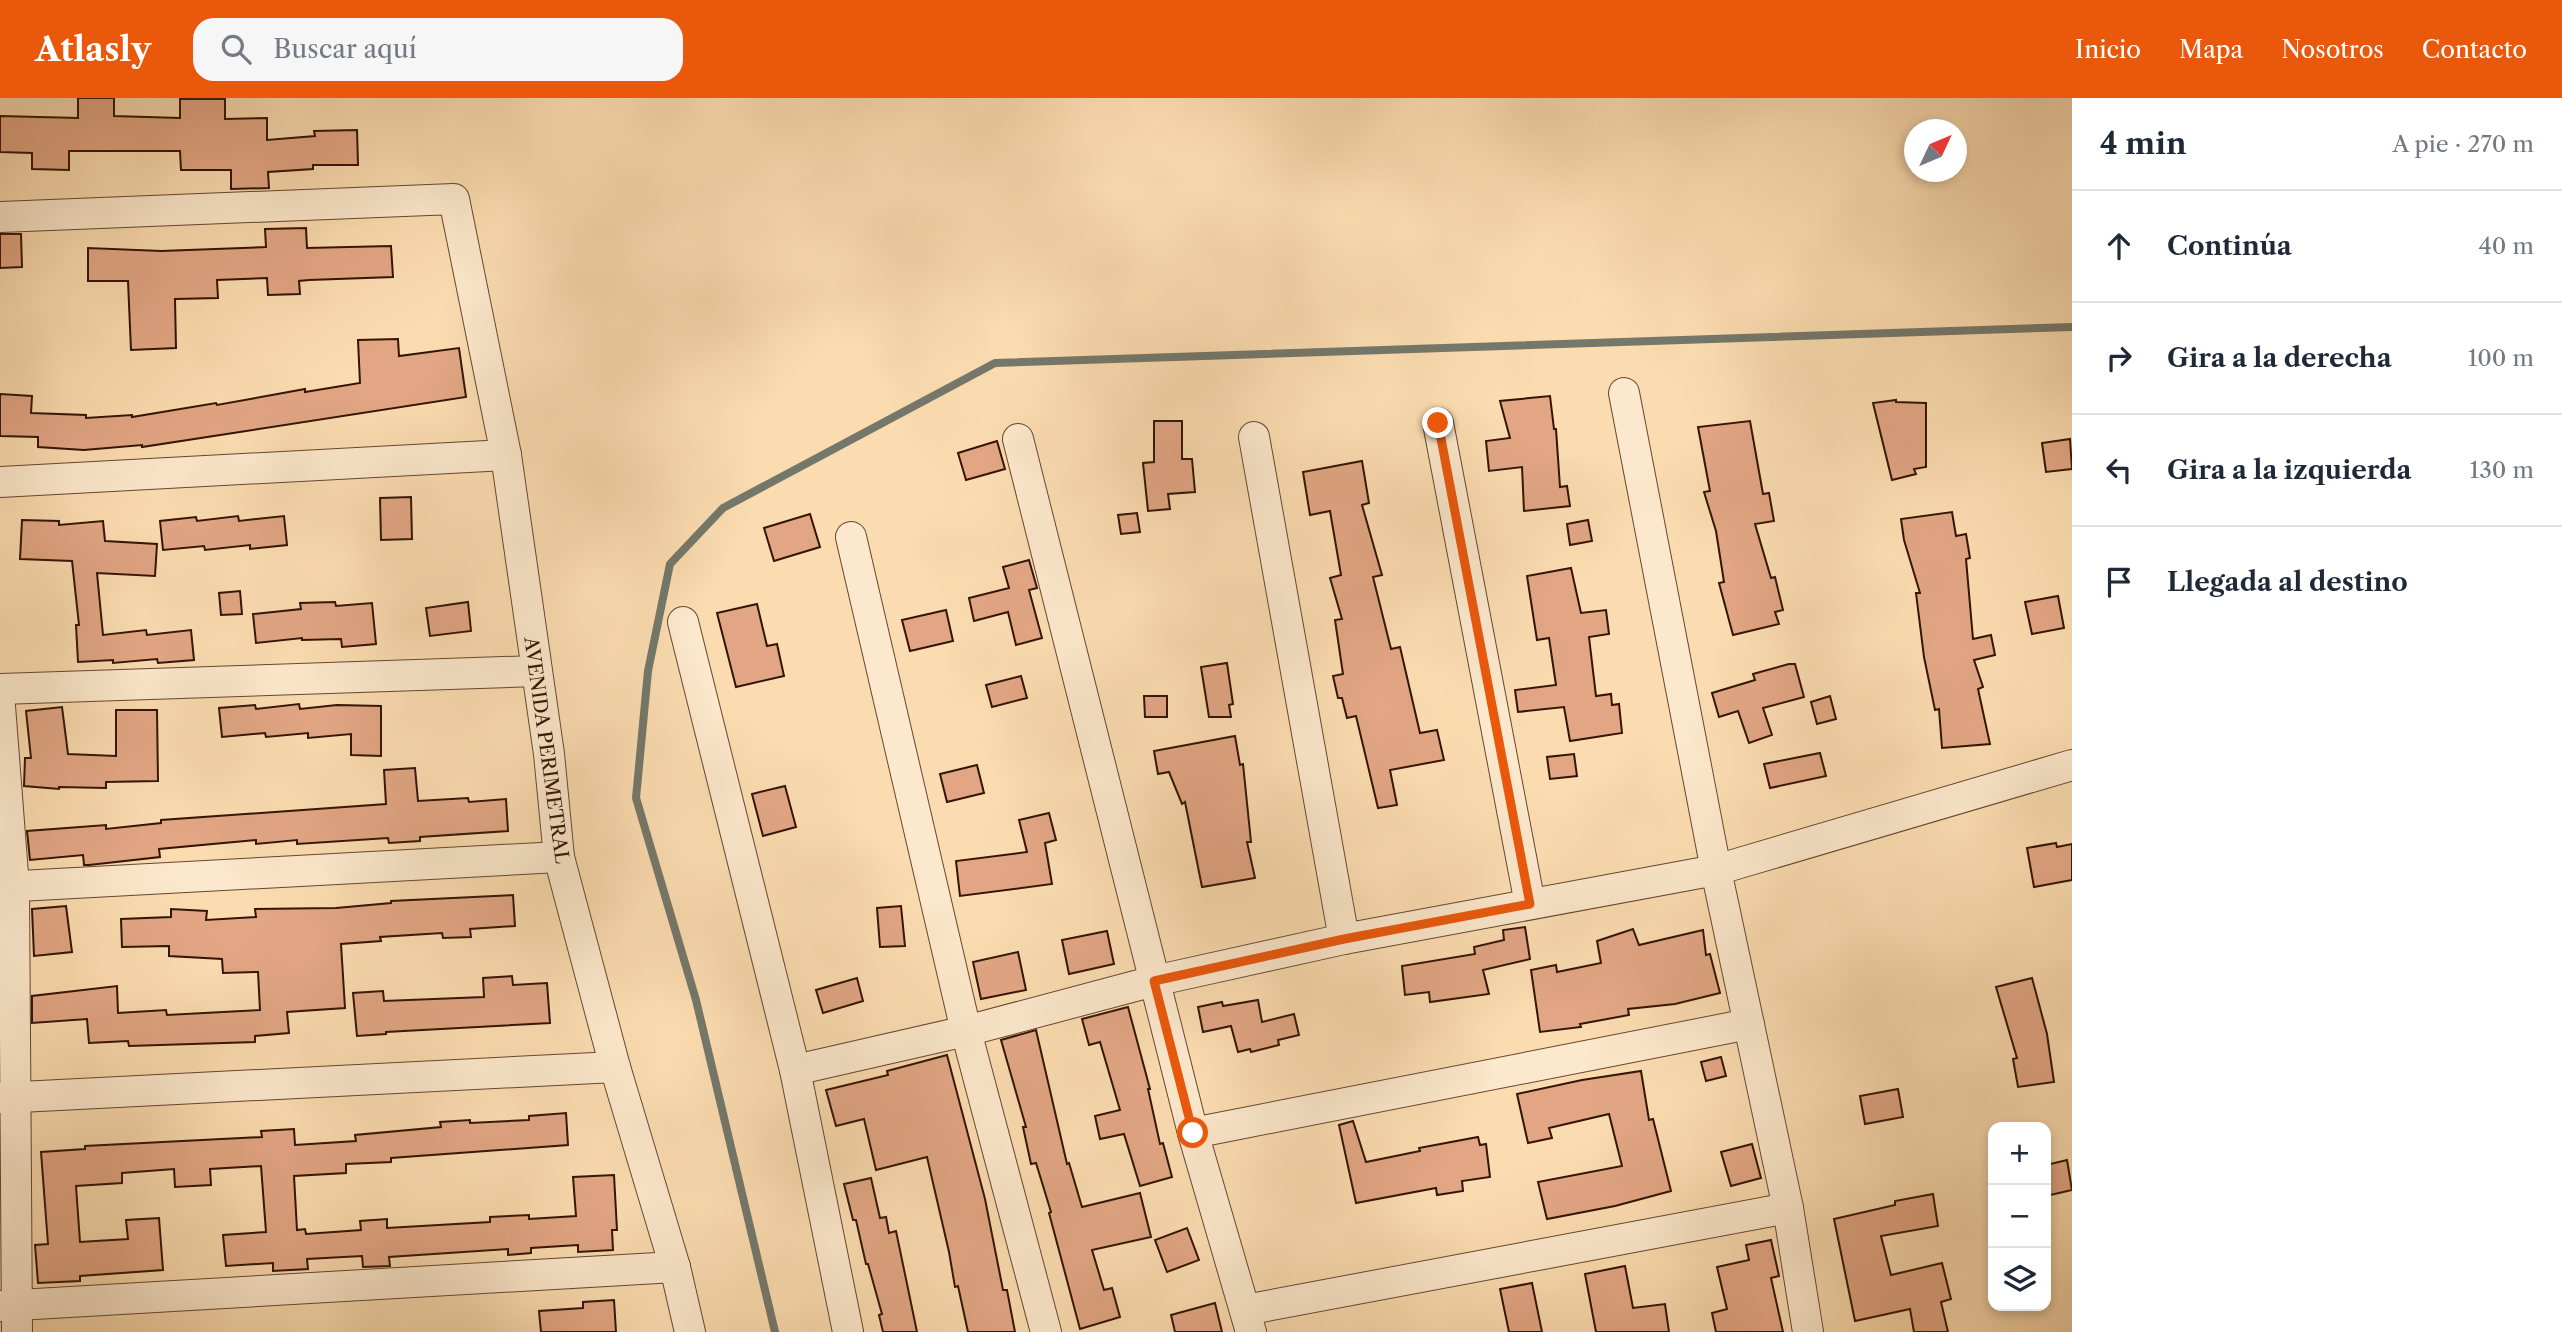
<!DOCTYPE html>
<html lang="es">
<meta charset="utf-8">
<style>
:root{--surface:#fff;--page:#f6f6f7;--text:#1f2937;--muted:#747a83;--line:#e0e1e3;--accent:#ea580c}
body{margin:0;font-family:"Libre Caslon Text",serif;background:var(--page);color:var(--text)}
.controls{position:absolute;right:21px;bottom:21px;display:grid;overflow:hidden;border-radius:14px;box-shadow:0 4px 10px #0003}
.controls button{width:63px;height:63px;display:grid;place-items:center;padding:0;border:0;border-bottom:2px solid var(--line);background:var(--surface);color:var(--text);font:35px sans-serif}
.compass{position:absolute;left:1904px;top:21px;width:63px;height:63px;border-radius:50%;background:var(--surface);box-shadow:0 4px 10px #0003;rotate:46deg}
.stop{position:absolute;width:21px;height:21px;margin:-16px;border:5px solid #ea580c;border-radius:50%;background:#fff}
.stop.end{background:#ea580c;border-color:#fff;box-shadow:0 2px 7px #0008}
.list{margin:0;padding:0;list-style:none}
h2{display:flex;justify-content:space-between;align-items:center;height:91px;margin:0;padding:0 28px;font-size:30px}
h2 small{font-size:23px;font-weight:400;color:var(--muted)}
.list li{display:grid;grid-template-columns:46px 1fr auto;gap:21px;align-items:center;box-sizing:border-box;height:112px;padding:0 28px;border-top:2px solid var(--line)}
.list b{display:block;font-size:26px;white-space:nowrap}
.list em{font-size:23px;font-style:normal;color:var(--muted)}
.icon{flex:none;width:38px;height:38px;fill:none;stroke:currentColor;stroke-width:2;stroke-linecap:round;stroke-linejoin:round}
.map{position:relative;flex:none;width:2072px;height:1234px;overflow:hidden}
header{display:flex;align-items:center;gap:42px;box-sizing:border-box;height:98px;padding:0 35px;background:var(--accent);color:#fff}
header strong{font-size:33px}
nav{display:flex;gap:38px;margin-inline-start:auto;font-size:24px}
.search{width:490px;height:63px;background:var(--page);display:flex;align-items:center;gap:18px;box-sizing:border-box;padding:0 24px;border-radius:21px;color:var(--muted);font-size:26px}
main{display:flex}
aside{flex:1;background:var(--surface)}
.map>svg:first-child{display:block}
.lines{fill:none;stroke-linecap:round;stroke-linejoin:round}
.stream{stroke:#74786b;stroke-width:8}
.building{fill:#e2a684;stroke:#341405;stroke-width:2}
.minor-casing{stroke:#664630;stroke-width:32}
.minor{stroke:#fce8cc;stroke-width:30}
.route{stroke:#ea580c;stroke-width:9}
.labels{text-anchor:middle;stroke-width:6;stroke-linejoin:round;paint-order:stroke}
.street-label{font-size:19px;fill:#341405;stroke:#fce8cc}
</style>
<header>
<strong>Atlasly</strong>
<div class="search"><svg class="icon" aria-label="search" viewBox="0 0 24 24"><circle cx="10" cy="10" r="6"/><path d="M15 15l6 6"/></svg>Buscar aquí</div>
<nav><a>Inicio</a><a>Mapa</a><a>Nosotros</a><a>Contacto</a></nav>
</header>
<main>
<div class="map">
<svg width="2072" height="1234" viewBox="0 0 2072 1234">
<rect width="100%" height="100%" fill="#fbdcb0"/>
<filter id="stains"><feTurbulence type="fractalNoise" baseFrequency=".00286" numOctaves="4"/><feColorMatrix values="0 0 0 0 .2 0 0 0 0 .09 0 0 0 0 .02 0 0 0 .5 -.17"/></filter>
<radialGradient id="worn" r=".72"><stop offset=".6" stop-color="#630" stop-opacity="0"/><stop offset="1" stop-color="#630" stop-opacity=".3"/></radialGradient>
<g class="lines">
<!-- stream -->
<path class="stream" d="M 775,1234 L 696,902 L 636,700 L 648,573 L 670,466 L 723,410 L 995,265 L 2072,229"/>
</g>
<!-- building -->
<g class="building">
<path d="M 78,0 L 114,0 L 114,18 L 180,20 L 180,1 L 225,1 L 225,21 L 267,20 L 267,42 L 315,38 L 314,33 L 357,32 L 358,67 L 313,67 L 313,71 L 268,74 L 269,90 L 231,91 L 231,72 L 181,72 L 180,53 L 69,53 L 69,72 L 32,71 L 32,55 L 0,54 L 0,18 L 78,20 Z"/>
<path d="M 306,130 L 307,150 L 391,148 L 393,179 L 309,182 L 299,183 L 300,196 L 268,197 L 267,180 L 217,182 L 218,200 L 175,201 L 176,250 L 131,252 L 128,183 L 88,183 L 88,150 L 161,153 L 266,149 L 265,131 Z"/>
<path d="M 0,136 L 21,136 L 22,169 L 0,170 Z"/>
<path d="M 398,241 L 399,258 L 459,250 L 466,299 L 142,349 L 142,347 L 84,352 L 38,349 L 38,339 L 0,338 L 0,296 L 32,298 L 31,315 L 86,317 L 86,320 L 132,317 L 132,319 L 216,305 L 217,307 L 305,291 L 305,294 L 360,285 L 358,242 Z"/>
<path d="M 1550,298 L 1554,331 L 1556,331 L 1560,389 L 1567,388 L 1570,408 L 1524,413 L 1522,369 L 1489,373 L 1486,343 L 1510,340 L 1500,303 Z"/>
<path d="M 1896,302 L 1896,304 L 1926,305 L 1926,369 L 1914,371 L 1916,376 L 1892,382 L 1873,305 Z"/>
<path d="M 1154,323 L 1182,323 L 1182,361 L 1192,361 L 1195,394 L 1168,396 L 1170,411 L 1148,413 L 1143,365 L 1154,364 Z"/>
<path d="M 1750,323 L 1763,396 L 1769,395 L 1774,423 L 1755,426 L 1771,480 L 1775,479 L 1783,512 L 1775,514 L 1779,526 L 1733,537 L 1719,485 L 1724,484 L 1716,433 L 1704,394 L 1710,393 L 1698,329 Z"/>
<path d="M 2070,341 L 2072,371 L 2046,374 L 2042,345 Z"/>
<path d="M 997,343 L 1005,371 L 966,382 L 958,355 Z"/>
<path d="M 1362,363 L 1369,405 L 1362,407 L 1382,477 L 1373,479 L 1391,551 L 1400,549 L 1420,635 L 1437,632 L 1444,662 L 1390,672 L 1397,707 L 1378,710 L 1356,618 L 1347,620 L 1342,600 L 1338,600 L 1333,578 L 1343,576 L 1335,522 L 1342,521 L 1330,480 L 1341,477 L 1330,413 L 1310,417 L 1303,374 Z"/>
<path d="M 411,399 L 412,441 L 381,442 L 380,400 Z"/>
<path d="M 1952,414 L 1956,438 L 1966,436 L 1970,460 L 1966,461 L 1973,541 L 1991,537 L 1995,557 L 1974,562 L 1983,589 L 1978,591 L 1990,646 L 1942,650 L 1939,611 L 1935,612 L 1924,559 L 1916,495 L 1920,495 L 1904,442 L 1901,421 Z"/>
<path d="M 1137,415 L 1140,434 L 1121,436 L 1118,417 Z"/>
<path d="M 810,416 L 820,449 L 774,463 L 764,430 Z"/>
<path d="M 238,418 L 239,423 L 284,418 L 287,447 L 250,451 L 250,447 L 205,452 L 204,448 L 163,452 L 160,423 L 196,419 L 197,423 Z"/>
<path d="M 22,422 L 59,423 L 59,427 L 103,423 L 105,443 L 157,446 L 155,478 L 97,475 L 103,537 L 146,532 L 147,537 L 191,532 L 194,562 L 158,565 L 157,561 L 113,565 L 113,562 L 78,564 L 76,527 L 79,527 L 72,463 L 20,461 Z"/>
<path d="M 1588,422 L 1592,443 L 1570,447 L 1567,426 Z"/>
<path d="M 1029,462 L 1037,490 L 1029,492 L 1042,540 L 1016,547 L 1008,514 L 974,523 L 969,500 L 1009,490 L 1003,469 Z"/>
<path d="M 1571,470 L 1581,515 L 1606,512 L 1609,536 L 1589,539 L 1596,598 L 1611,596 L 1612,607 L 1619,606 L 1622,635 L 1570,643 L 1564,609 L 1518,614 L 1515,592 L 1556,587 L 1549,540 L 1537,542 L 1527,478 Z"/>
<path d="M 240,493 L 242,516 L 221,517 L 219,495 Z"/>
<path d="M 2058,498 L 2064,530 L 2032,536 L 2025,504 Z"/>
<path d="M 335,504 L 336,508 L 372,505 L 376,546 L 342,549 L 341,541 L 302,542 L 302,540 L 256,545 L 253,516 L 301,511 L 300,505 Z"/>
<path d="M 468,504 L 471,533 L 430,538 L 426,510 Z"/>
<path d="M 757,506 L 767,548 L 777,546 L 784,578 L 736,589 L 717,515 Z"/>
<path d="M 946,512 L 953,543 L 910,553 L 902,522 Z"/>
<path d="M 1227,565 L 1233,606 L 1229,607 L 1231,619 L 1209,619 L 1201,569 Z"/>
<path d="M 1789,566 L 1795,566 L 1804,599 L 1763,610 L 1772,637 L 1749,645 L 1738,613 L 1719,619 L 1712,595 L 1755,582 L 1753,576 Z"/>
<path d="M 1021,578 L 1027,600 L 992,609 L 986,587 Z"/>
<path d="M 1144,598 L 1167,598 L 1167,619 L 1145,619 Z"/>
<path d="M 1830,598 L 1836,621 L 1817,626 L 1811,604 Z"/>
<path d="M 299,606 L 300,611 L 337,607 L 381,608 L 381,658 L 351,657 L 351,636 L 308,640 L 308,635 L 266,639 L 265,635 L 222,639 L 219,610 L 255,607 L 256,611 Z"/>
<path d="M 62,609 L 68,656 L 116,658 L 116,612 L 157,612 L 158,683 L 106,684 L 106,690 L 59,689 L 59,691 L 24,688 L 25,660 L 31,660 L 26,613 Z"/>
<path d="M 1235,638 L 1240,667 L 1243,666 L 1251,744 L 1247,744 L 1255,780 L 1202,789 L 1185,704 L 1182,706 L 1169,674 L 1158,676 L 1154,653 Z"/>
<path d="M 1820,655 L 1826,678 L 1770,690 L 1764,666 Z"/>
<path d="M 1574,656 L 1577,678 L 1550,681 L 1547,659 Z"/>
<path d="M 977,667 L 984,695 L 947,704 L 940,676 Z"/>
<path d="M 415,670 L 418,703 L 468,700 L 469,704 L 506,701 L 508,733 L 420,739 L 420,743 L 389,745 L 388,740 L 297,746 L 297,742 L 256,746 L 256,742 L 159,751 L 160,759 L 89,767 L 84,767 L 83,757 L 30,762 L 27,733 L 106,727 L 106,731 L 161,725 L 161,722 L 386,706 L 384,672 Z"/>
<path d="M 785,688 L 796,729 L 763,738 L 752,696 Z"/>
<path d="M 1049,715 L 1056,742 L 1045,745 L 1052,786 L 960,798 L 956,763 L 1027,754 L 1019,722 Z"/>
<path d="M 2056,745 L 2057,749 L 2072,746 L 2072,782 L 2034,789 L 2027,750 Z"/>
<path d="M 513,797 L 515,828 L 470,831 L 471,839 L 443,840 L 442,835 L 380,839 L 381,843 L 341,846 L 345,910 L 287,914 L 289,935 L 255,938 L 255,944 L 129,948 L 128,943 L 89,945 L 87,921 L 32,925 L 32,898 L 117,888 L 118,915 L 166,912 L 167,917 L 260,912 L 258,874 L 223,875 L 222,861 L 169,858 L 169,848 L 122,849 L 121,821 L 171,819 L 171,811 L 207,813 L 206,822 L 256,819 L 255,811 L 336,810 L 391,805 L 391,803 Z"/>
<path d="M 66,808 L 72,854 L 34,858 L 32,811 Z"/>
<path d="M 901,808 L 905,848 L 880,849 L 877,810 Z"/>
<path d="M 1525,829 L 1530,861 L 1483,872 L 1489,896 L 1430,904 L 1429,894 L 1405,897 L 1402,868 L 1475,856 L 1474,849 L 1504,842 L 1503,832 Z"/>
<path d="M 1633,831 L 1639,847 L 1703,832 L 1706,857 L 1710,856 L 1720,895 L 1675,906 L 1628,911 L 1629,917 L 1580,926 L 1581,929 L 1540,934 L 1531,872 L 1556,867 L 1557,874 L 1601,865 L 1597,843 Z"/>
<path d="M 1107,833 L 1114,866 L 1069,876 L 1062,842 Z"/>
<path d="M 1018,854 L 1026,892 L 981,901 L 973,864 Z"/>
<path d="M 512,878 L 513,887 L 547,885 L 550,925 L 386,934 L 386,936 L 357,938 L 353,895 L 383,893 L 384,903 L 484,899 L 483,880 Z"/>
<path d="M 857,880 L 863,903 L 823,915 L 816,892 Z"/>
<path d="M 2032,880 L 2047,936 L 2054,984 L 2018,989 L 2013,961 L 2017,960 L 1996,889 Z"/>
<path d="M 1258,902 L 1262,924 L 1294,916 L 1299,937 L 1278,942 L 1279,947 L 1251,954 L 1250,951 L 1238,954 L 1231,928 L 1203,934 L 1198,909 L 1222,904 L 1223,908 Z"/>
<path d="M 1128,909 L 1150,991 L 1148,991 L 1160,1046 L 1163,1045 L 1172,1079 L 1140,1088 L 1124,1036 L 1100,1041 L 1095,1018 L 1120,1012 L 1100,944 L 1089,947 L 1082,921 Z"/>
<path d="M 1036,932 L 1067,1066 L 1069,1065 L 1082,1109 L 1140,1095 L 1151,1139 L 1092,1152 L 1104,1192 L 1112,1190 L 1120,1219 L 1080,1231 L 1049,1115 L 1051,1114 L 1036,1065 L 1031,1066 L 1023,1029 L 1026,1029 L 1001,942 Z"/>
<path d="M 947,957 L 985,1101 L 1003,1192 L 1007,1192 L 1015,1234 L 968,1234 L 958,1188 L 955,1189 L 949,1154 L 927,1059 L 876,1072 L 864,1021 L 836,1028 L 826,992 L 888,977 L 887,973 Z"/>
<path d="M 1721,959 L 1726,978 L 1706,983 L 1701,964 Z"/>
<path d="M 1641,973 L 1649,1022 L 1653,1021 L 1671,1093 L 1615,1108 L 1547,1121 L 1538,1084 L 1622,1068 L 1609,1016 L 1549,1030 L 1552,1040 L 1528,1045 L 1517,996 L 1582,982 Z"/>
<path d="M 1898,991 L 1903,1019 L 1865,1026 L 1860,998 Z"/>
<path d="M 566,1015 L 568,1047 L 391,1060 L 391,1064 L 346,1066 L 346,1075 L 294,1078 L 297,1132 L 305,1131 L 306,1136 L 361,1132 L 360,1123 L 387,1121 L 387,1130 L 490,1124 L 490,1119 L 529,1117 L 529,1121 L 576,1118 L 573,1079 L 614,1077 L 617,1132 L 612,1132 L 613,1152 L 578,1154 L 578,1147 L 531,1150 L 531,1155 L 508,1157 L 508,1151 L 389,1159 L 390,1168 L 363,1169 L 362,1158 L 307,1161 L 308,1171 L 273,1173 L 273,1165 L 226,1168 L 223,1137 L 266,1134 L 261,1068 L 210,1071 L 211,1087 L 175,1089 L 174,1071 L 122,1075 L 122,1085 L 76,1088 L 80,1144 L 128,1141 L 126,1122 L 159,1120 L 163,1172 L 80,1178 L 80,1183 L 38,1185 L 35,1147 L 48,1146 L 41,1054 L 85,1051 L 85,1048 L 262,1039 L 261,1033 L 294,1031 L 295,1047 L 356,1043 L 355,1037 L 441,1029 L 440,1024 L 470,1022 L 470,1025 L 529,1022 L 529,1018 Z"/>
<path d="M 1353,1023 L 1366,1064 L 1420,1053 L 1419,1050 L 1478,1039 L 1480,1047 L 1486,1046 L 1490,1079 L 1462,1083 L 1463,1093 L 1437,1097 L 1436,1090 L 1356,1105 L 1339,1027 Z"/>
<path d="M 1752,1046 L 1761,1080 L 1731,1088 L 1721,1054 Z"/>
<path d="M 2067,1062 L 2072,1092 L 2046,1098 L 2046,1067 Z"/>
<path d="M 871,1080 L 880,1120 L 886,1119 L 889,1135 L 896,1133 L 917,1234 L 883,1234 L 879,1217 L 882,1216 L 868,1166 L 866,1166 L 856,1122 L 853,1122 L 844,1086 Z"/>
<path d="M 1933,1096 L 1938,1128 L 1881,1138 L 1891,1177 L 1942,1165 L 1951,1201 L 1941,1204 L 1948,1234 L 1914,1234 L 1910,1211 L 1855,1223 L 1834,1121 L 1895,1107 L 1895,1103 Z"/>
<path d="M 1187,1130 L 1199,1162 L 1167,1174 L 1155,1142 Z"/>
<path d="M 1771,1142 L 1779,1178 L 1771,1180 L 1783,1234 L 1716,1234 L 1712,1215 L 1727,1211 L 1717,1169 L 1749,1162 L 1746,1147 Z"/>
<path d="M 1625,1168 L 1633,1210 L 1665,1206 L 1669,1234 L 1596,1234 L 1585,1176 Z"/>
<path d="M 1532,1185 L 1542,1234 L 1509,1234 L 1500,1191 Z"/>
<path d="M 614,1202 L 616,1234 L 541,1234 L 539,1213 L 583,1210 L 583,1204 Z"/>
<path d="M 1215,1205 L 1222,1234 L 1175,1234 L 1171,1217 Z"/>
</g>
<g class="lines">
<defs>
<g id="minor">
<path d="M 0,119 L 454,101 L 506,357 L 549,656 L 559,759 L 615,969 L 675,1169 L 690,1234"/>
<path d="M 1624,295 L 1716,772 L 1788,1110 L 1808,1234"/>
<path d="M 1438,325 L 1530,806"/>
<path d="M 1254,339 L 1344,841"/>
<path d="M 1018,341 L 1193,1035 L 1251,1234"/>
<path d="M 0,384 L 506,357"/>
<path d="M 851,439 L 966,933 L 1046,1234"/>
<path d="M 683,524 L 795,972 L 848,1234"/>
<path d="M 0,591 L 536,573"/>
<path d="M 0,608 L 14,789 L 17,1234"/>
<path d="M 0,789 L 559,759"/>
<path d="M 795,972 L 966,933 L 1154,883 L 1344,841 L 1716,772 L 2072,667"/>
<path d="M 0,1000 L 615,969"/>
<path d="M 1193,1035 L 1749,926"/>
<path d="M 0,1208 L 675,1169"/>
<path d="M 1245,1212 L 1788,1110"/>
</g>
</defs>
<!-- minor casing -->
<use href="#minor" class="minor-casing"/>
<!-- minor -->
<use href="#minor" class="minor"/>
</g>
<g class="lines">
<!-- route -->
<path class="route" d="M 1193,1035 L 1154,883 L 1344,841 L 1530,806 L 1438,325"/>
</g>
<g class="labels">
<!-- street labels -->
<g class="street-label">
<text transform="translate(547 652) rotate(82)" y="7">AVENIDA PERIMETRAL</text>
</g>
</g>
<rect width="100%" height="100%" filter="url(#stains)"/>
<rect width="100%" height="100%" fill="url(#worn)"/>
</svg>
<div class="controls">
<button>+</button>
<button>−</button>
<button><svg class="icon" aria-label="layers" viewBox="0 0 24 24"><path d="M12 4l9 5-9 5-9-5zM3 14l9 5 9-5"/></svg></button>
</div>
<svg class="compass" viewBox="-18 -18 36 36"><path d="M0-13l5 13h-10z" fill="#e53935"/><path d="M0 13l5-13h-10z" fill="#747a83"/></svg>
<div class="stop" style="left:1193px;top:1035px"></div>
<div class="stop end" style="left:1438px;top:325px"></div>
</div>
<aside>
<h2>4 min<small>A pie · 270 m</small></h2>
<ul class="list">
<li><svg class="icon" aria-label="ahead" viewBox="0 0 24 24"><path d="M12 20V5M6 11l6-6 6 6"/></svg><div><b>Continúa</b></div><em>40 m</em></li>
<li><svg class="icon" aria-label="right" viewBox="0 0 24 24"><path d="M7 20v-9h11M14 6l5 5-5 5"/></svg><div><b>Gira a la derecha</b></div><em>100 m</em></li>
<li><svg class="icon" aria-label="left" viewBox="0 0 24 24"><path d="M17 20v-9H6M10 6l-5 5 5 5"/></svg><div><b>Gira a la izquierda</b></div><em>130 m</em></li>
<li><svg class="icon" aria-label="arrive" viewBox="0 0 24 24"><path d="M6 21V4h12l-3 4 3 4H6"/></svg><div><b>Llegada al destino</b></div></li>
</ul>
</aside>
</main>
